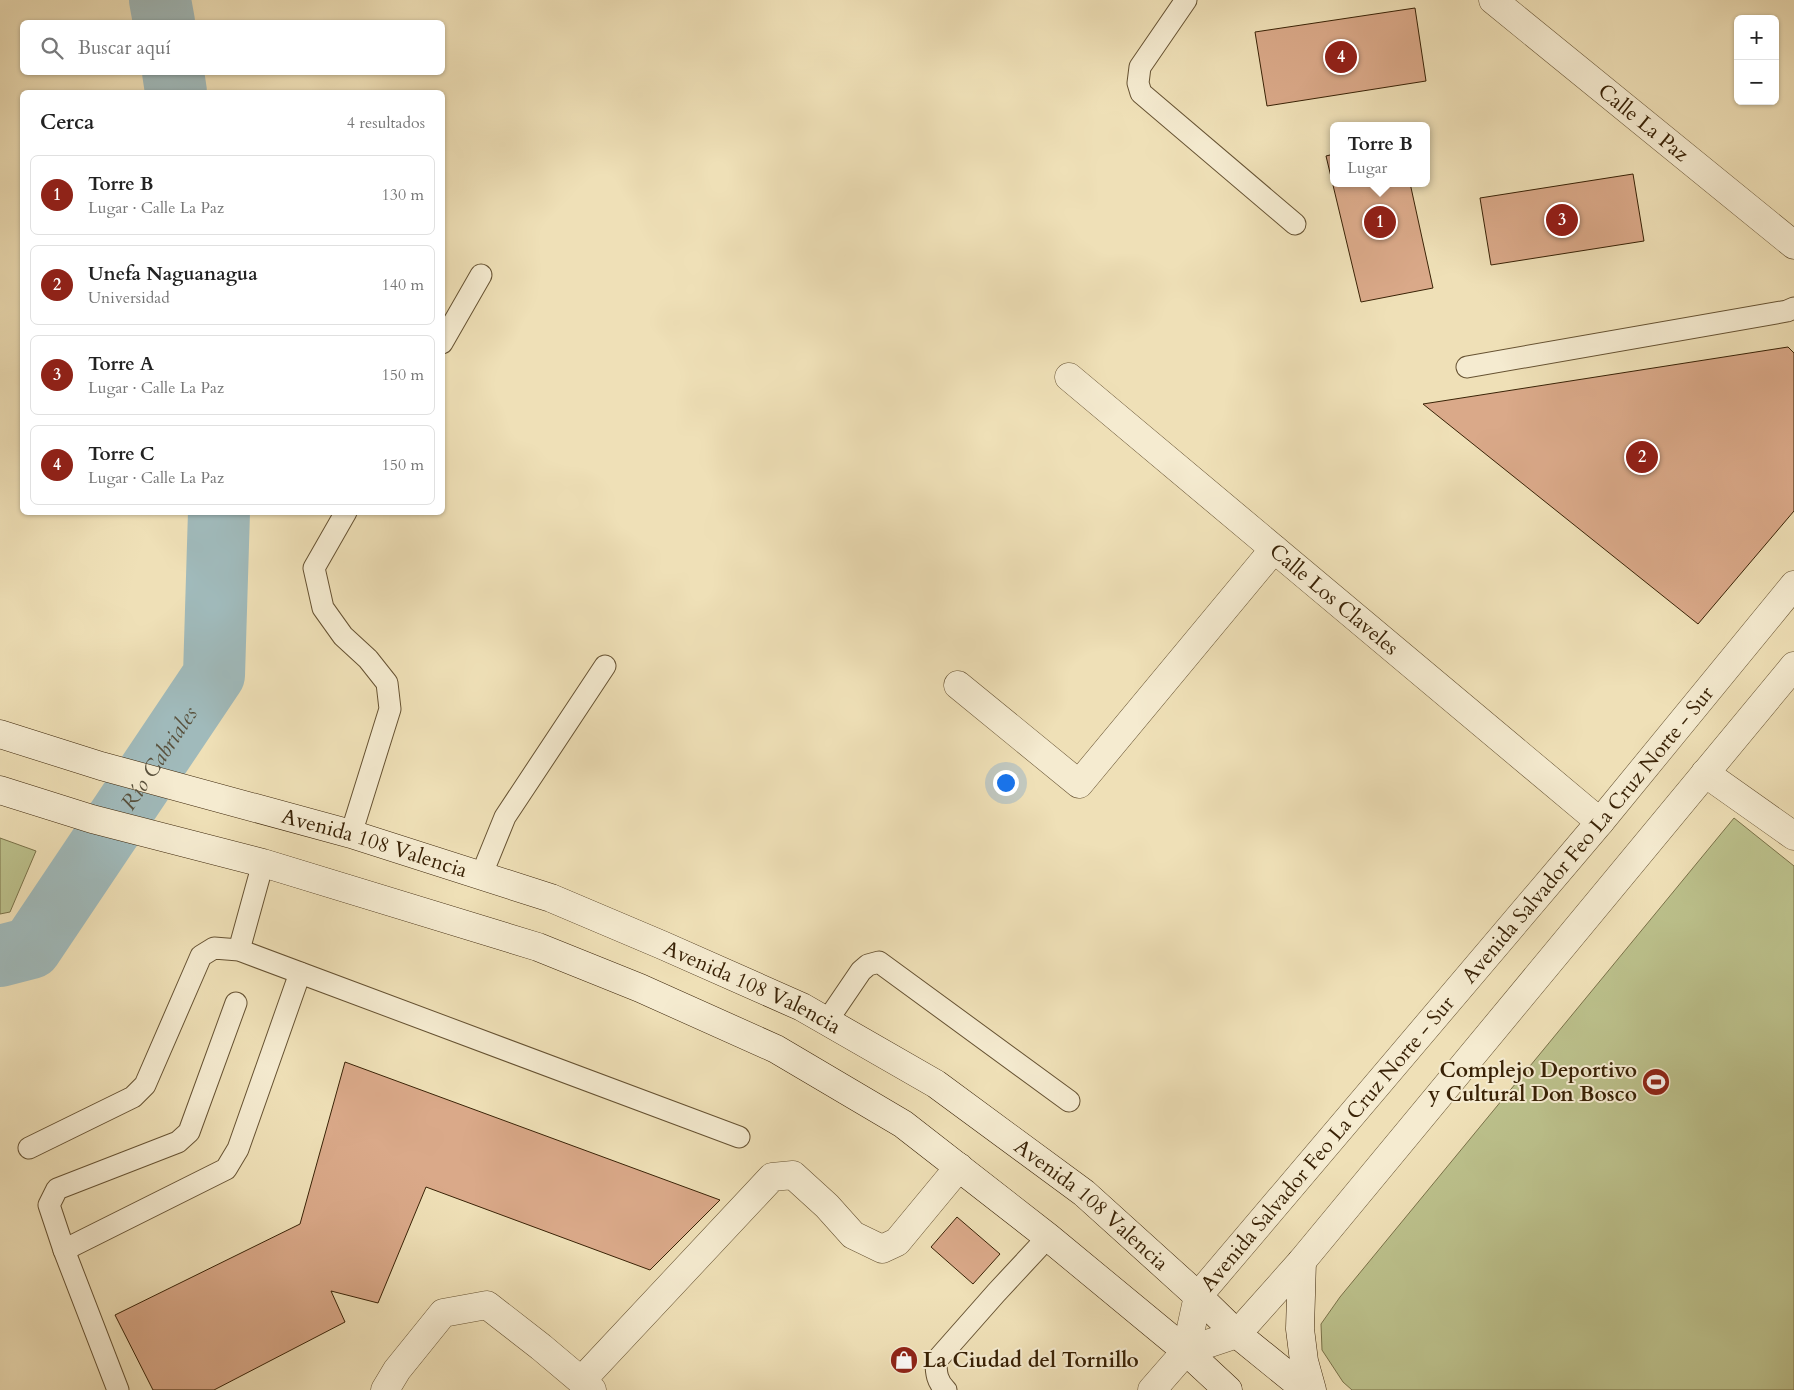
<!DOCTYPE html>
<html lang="es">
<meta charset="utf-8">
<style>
:root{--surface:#fff;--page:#f2f2f2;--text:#222;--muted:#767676;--line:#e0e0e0;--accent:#8f2418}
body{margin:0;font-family:Cardo,serif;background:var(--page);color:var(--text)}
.controls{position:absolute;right:15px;top:15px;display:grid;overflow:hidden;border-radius:8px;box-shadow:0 1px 4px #0004}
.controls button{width:45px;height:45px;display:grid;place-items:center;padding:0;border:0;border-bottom:1px solid var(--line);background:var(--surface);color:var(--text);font:25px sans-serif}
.you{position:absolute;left:1005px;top:782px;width:18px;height:18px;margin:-12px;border:4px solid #fff;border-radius:50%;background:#1a73e8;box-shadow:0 0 0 8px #1a73e833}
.badge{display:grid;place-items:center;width:32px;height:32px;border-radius:50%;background:var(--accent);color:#fff;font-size:16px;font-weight:700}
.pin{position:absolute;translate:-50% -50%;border:2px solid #fff;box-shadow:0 1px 5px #0006}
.popup{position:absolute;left:1330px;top:122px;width:100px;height:65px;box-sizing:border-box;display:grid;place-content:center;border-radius:8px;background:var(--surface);filter:drop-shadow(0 1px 4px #0005);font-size:16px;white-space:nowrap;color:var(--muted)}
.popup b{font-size:19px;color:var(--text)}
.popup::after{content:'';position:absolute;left:50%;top:100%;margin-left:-10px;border:10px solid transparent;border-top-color:var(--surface)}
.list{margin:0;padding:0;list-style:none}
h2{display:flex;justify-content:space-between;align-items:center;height:65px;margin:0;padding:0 20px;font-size:21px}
h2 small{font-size:16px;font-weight:400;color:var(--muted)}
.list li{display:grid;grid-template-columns:32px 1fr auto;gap:15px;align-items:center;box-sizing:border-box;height:80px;margin:0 10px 10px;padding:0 10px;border:1px solid var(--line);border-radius:8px}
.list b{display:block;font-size:19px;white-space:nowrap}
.list p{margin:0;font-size:16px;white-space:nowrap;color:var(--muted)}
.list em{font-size:16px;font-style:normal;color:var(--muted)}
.icon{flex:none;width:28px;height:28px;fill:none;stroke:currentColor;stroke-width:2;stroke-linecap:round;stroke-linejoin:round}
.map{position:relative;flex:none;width:1794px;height:1390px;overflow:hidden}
.search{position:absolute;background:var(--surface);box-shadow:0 1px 4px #0004;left:20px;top:20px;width:425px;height:55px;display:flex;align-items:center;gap:12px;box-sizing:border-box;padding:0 18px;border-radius:8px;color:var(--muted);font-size:19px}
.panel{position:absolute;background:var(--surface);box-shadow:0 1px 4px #0004;left:20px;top:90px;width:425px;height:425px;border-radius:8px}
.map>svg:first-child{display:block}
.green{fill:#bcc18c;stroke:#7a7249}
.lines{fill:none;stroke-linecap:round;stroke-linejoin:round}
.river{stroke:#a0babb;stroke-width:62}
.building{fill:#daa989;stroke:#392206}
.lane-casing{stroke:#665232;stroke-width:23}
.street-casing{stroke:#665232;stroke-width:29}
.secondary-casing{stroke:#392206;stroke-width:29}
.lane{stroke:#f5ebd0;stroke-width:21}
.street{stroke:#f5ebd0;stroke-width:28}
.secondary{stroke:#f5ebd0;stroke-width:28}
.labels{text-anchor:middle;stroke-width:4;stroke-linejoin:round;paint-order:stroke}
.street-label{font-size:21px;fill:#392206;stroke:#f5ebd0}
.poi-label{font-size:21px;font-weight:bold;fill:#392206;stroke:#f5ebd0;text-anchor:end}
.water-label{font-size:22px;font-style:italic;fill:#58503c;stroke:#f5ebd0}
</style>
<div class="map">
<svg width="1794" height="1390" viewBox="0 0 1794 1390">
<rect width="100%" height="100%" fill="#efe0b7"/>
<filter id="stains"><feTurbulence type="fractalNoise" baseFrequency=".004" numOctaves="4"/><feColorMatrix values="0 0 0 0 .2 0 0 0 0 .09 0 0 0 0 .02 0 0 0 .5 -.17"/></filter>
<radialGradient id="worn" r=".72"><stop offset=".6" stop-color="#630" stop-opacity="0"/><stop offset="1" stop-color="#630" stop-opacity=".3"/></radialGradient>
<!-- green -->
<g class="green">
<path d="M 1734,818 L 1794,866 L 1794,1390 L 1352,1390 L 1343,1382 L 1322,1350 L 1321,1324 L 1340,1297 Z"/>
<path d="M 0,838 L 36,851 L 10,912 L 0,914 Z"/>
</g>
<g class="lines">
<!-- river -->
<g class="river">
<path d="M 160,0 L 164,22"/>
<path d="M 173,72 L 176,92"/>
<path id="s1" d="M 0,956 L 31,948 L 214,675 L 219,512"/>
</g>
</g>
<!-- building -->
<g class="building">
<path d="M 1415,8 L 1426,81 L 1267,106 L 1255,32 Z"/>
<path d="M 1334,154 L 1334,183 L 1410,183 L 1433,288 L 1361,302 L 1326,156 Z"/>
<path d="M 1633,174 L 1644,241 L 1491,265 L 1480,198 Z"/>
<path d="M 1788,347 L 1794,353 L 1794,511 L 1698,624 L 1423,404 Z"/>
<path d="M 345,1062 L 720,1200 L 650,1270 L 426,1187 L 378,1303 L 331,1291 L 345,1322 L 214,1390 L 153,1390 L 115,1315 L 300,1224 Z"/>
<path d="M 957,1217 L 1000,1254 L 973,1284 L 931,1247 Z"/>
</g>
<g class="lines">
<defs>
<g id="lane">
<path d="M 1186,0 L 1140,67 L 1138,83 L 1141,93 L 1295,224"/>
<path d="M 442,343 L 481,275"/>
<path d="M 1467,367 L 1787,311 L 1794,308"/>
<path d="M 346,512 L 314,568 L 323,608 L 343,636 L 368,659 L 387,683 L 390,709 L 351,834"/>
<path d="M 481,876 L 505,817 L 605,666"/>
<path d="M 239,950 L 263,863"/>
<path d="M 827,1021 L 861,971 L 868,965 L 879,962 L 1069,1101"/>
<path d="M 29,1148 L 133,1097 L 145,1085 L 201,956 L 214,948 L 239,950 L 739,1137"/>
<path d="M 64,1250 L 226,1169 L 238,1149 L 300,973"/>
<path d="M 118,1390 L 64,1250 L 49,1205 L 57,1189 L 178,1142 L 189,1132 L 236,1003"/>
<path d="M 946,1390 C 937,1382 936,1373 936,1361 L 996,1293 L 1048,1237"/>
</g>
<g id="street">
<path id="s2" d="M 1493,0 L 1794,245"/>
<path id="s3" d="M 1069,377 L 1600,822"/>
<path d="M 958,685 L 1079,784 L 1274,549"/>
<path d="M 1705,773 L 1794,836"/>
<path d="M 1186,1351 L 1237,1334 L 1302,1261 L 1794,666"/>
<path d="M 581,1381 L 772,1177 L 793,1175 L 827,1206 L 853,1235 L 882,1249 L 897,1242 L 959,1167"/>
<path d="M 385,1390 L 397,1370 L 443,1313 L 487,1305 L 541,1347 L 592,1390"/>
<path id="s4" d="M 1152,1390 L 1186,1351 L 1198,1296 L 1600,822 L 1794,585"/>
</g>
<g id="secondary">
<path id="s5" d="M 0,734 L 101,766 L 351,834 L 551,898 L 662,945 L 802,1007 L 936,1084 L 1084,1193 L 1198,1296 L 1237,1334 L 1306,1390"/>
<path d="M 0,790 L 92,819 L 263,863 L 538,947 L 640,988 L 776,1049 L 903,1124 L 1048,1237 L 1186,1351 L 1228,1390"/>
<path d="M 1302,1261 L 1300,1329 L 1304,1361 L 1312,1390"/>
</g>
</defs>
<!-- lane casing -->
<use href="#lane" class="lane-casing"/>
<!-- street casing -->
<use href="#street" class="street-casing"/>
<!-- secondary casing -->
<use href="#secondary" class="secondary-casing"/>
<!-- lane -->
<use href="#lane" class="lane"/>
<!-- street -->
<use href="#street" class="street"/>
<!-- secondary -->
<use href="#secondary" class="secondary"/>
</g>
<!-- icons -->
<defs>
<symbol id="stadium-disc" viewBox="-11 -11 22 22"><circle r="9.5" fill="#8f2418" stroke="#f5ebd0"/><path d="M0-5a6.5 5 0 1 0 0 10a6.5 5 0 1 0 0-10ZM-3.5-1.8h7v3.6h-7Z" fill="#fff"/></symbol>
<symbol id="shop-disc" viewBox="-11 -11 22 22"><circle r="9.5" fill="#8f2418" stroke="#f5ebd0"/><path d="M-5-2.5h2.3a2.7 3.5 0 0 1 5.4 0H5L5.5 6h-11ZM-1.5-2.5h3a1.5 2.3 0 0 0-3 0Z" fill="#fff"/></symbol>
</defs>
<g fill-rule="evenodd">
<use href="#stadium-disc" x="1640" y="1066" width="32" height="32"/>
<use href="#shop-disc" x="888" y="1344" width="32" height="32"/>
</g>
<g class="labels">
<!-- street labels -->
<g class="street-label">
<text dy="7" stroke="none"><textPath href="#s2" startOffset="194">Calle La Paz</textPath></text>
<text dy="7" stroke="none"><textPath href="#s3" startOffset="346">Calle Los Claveles</textPath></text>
<text dy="7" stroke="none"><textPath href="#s4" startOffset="712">Avenida Salvador Feo La Cruz Norte - Sur</textPath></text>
<text dy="7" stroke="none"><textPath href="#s5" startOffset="390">Avenida 108 Valencia</textPath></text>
<text dy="7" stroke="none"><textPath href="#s5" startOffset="795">Avenida 108 Valencia</textPath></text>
<text dy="7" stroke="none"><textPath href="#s4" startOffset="308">Avenida Salvador Feo La Cruz Norte - Sur</textPath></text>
<text dy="7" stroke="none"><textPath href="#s5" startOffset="1200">Avenida 108 Valencia</textPath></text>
</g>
<!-- poi labels -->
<g class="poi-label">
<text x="1637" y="1077">Complejo Deportivo<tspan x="1637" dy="24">y Cultural Don Bosco</tspan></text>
<text x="923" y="1367" text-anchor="start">La Ciudad del Tornillo</text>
</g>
<!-- water labels -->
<g class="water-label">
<text dy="8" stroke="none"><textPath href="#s1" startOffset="261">Río Cabriales</textPath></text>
</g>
</g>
<rect width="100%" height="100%" filter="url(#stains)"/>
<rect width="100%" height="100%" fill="url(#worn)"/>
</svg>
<div class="controls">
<button>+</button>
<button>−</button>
</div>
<div class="you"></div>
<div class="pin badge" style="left:1380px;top:222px">1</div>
<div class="popup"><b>Torre B</b>Lugar</div>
<div class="pin badge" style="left:1642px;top:457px">2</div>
<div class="pin badge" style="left:1562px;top:220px">3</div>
<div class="pin badge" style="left:1341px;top:57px">4</div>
<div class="search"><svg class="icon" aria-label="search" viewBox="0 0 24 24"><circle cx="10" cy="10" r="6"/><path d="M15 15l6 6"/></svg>Buscar aquí</div>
<section class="panel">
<h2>Cerca<small>4 resultados</small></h2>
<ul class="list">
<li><span class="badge">1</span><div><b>Torre B</b><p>Lugar · Calle La Paz</p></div><em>130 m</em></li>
<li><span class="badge">2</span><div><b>Unefa Naguanagua</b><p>Universidad</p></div><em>140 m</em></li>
<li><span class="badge">3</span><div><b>Torre A</b><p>Lugar · Calle La Paz</p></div><em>150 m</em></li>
<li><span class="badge">4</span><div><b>Torre C</b><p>Lugar · Calle La Paz</p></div><em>150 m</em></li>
</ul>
</section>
</div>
